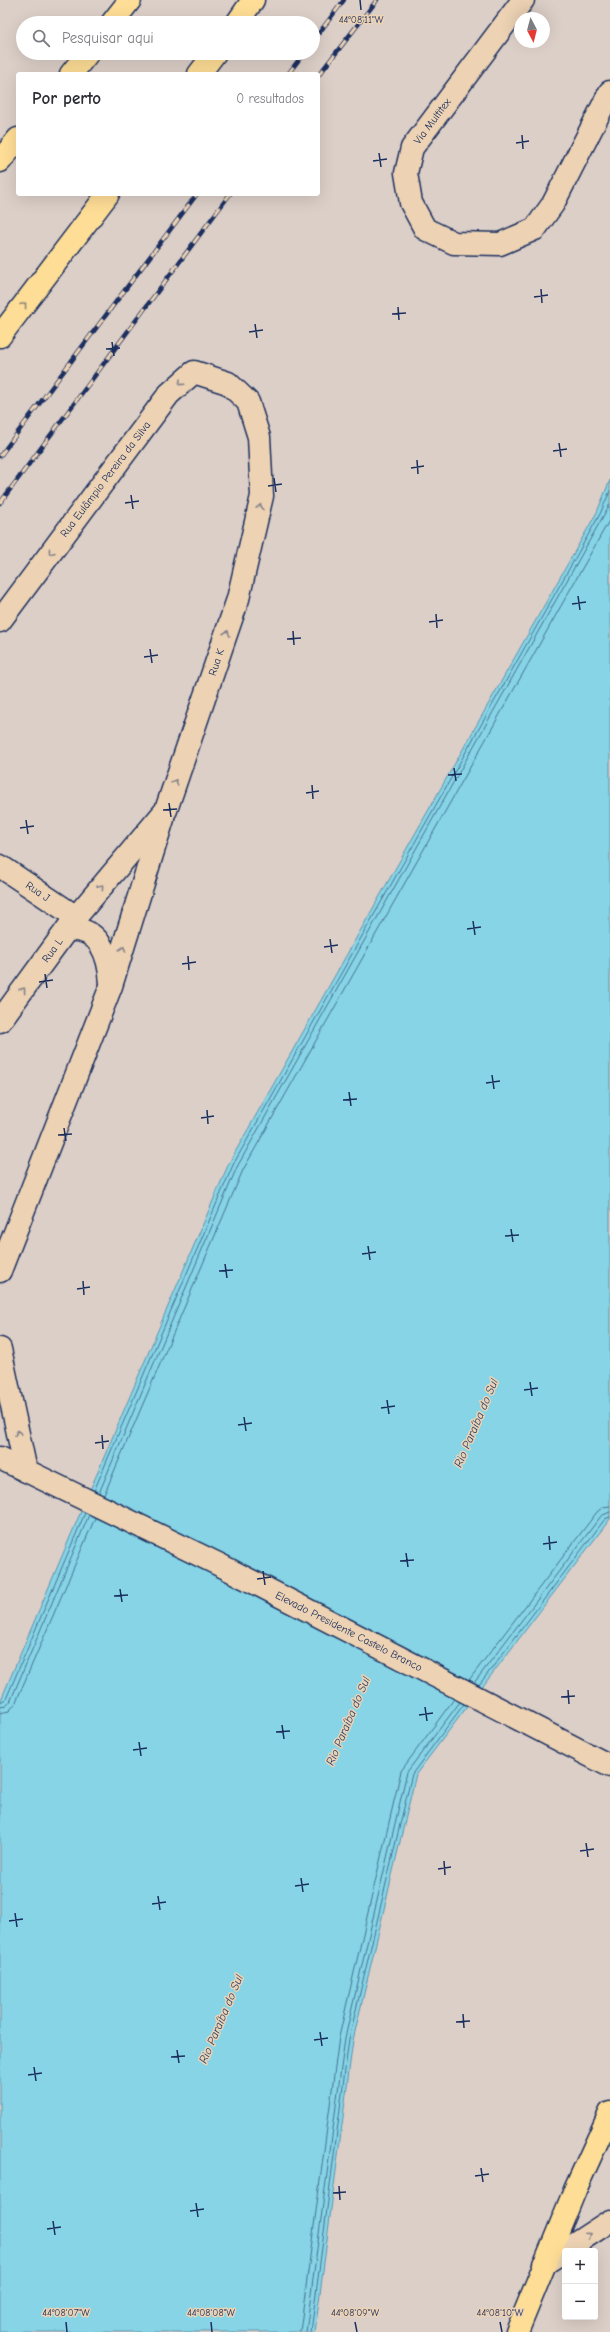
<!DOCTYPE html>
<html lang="pt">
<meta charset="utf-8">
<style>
:root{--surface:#fff;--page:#f7f7f7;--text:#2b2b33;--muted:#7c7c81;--line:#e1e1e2}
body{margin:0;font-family:"Comic Neue",sans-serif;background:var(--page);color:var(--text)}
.controls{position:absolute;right:12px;bottom:12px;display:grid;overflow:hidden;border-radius:4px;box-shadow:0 4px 16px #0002}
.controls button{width:36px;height:36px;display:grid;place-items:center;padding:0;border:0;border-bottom:1px solid var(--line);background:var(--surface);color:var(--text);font:20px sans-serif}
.compass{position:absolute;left:514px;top:12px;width:36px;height:36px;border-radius:50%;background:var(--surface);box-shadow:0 4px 16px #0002;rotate:173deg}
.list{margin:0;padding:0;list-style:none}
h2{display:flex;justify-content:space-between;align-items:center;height:52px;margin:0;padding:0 16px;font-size:17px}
h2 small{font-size:13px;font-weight:400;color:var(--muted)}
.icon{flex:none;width:22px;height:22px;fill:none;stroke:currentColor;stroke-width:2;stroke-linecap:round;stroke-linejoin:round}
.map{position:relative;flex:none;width:610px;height:2332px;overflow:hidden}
.search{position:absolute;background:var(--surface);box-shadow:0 4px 16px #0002;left:16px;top:16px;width:304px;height:44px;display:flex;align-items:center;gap:10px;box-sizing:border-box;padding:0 14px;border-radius:22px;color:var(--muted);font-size:15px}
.panel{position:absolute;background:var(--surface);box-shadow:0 4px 16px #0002;left:16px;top:72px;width:304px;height:124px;border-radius:4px}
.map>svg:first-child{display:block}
.water{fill:#86d4e5;stroke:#5b92af}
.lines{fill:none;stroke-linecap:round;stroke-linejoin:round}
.shore{stroke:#467194;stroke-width:1}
.minor-casing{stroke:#1b2f5e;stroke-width:25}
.major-casing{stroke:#1b2f5e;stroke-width:25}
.minor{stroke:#edd3b4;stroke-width:22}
.major{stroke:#fedd96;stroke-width:22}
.rail-casing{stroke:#1b2f5e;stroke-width:4.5}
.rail{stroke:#edd3b4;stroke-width:3;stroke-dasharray:9;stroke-linecap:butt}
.oneway{stroke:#8c867a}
.oneway2{stroke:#848189}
.ticks{fill:none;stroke:#1b2f5e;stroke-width:1.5}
.labels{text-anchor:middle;stroke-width:3;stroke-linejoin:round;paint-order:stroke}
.street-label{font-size:11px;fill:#1b2f5e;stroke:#edd3b4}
.water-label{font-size:12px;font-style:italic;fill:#26406c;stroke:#edd3b4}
.ticks-label{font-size:10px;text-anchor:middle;fill:#1b2f5e;stroke:#edd3b4;stroke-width:3;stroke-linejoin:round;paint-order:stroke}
</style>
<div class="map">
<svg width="610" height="2332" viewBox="0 0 610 2332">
<rect width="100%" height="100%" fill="#dccfc8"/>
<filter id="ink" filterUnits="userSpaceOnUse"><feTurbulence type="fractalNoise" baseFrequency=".025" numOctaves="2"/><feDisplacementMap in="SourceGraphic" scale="8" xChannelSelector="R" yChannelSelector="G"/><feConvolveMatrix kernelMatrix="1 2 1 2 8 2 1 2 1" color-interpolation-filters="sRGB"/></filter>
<g filter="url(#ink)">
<!-- water -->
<path class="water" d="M 610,480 L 610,1519 L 416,1774 L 353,2040 L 315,2332 L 0,2332 L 0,1702 L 229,1163 L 597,512 Z"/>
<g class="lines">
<!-- shore -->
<g class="shore">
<path d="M 94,1491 L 233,1165 L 600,514 L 610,491"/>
<path d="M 99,1493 L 237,1167 L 610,504"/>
<path d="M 104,1495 L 243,1170 L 610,519"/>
<path d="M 469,1680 L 597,1512 L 603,1507 L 610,1506"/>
<path d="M 474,1683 L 601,1516 L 610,1512"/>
<path d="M 479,1685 L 605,1519 L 610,1517"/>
<path d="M 0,1702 L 6,1699 L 85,1513"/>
<path d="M 0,1707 L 6,1706 L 10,1702 L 89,1515"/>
<path d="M 0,1713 L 9,1711 L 15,1704 L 95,1518"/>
<path d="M 300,2332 L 339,2037 L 401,1771 L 454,1699"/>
<path d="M 306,2332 L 345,2038 L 407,1772 L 460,1702"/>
<path d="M 311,2332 L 349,2039 L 412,1774 L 464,1704"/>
</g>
<defs>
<g id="minor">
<path d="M 523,0 L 412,148 L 406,173 L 411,203 L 425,229 L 454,243 L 500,244 L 535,229 L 553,204 L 610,92"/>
<path d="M 0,621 L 169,394 L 194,372 L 228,383 L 248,402 L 259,437 L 262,496 L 238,599 L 166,810 L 76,917 L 0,1021"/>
<path d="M 0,866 L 76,917"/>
<path d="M 67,930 C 100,926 109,956 111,983"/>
<path d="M 0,1271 L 111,986 L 163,819"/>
<path d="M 0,1349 L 26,1471"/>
<path d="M 0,1458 L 222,1566 L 610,1766"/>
<path d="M 544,2264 L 610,2221"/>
</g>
<g id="major">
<path d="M 112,23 L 130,0"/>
<path d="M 237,23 L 253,0"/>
<path d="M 71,74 L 88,53"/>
<path d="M 199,74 L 215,53"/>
<path d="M 0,161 L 18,139"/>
<path d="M 0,336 L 108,194"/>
<path d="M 517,2332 L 575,2190 L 610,2113"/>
</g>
</defs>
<!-- minor casing -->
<use href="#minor" class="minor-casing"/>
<!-- major casing -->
<use href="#major" class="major-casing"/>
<!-- minor -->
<use href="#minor" class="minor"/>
<!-- major -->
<use href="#major" class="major"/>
<defs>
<g id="rail">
<path d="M 313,41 L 344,0"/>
<path d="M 288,74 L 304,53"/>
<path d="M 318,76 L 377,0"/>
<path d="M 0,456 L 197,194"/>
<path d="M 0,503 L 230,194"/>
</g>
</defs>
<!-- rail casing -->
<use href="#rail" class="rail-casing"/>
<!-- rail -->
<use href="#rail" class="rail"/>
</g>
<!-- one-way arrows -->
<defs><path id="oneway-chevron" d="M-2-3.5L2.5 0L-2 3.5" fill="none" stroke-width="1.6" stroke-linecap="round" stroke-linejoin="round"/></defs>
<use class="oneway" href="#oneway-chevron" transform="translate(24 305) rotate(-53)"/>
<g class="oneway2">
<use href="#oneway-chevron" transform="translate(181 383) rotate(138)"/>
<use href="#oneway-chevron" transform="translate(260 507) rotate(-77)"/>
<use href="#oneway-chevron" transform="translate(51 552) rotate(127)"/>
<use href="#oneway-chevron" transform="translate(227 633) rotate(-71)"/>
<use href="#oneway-chevron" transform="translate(175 782) rotate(-71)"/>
<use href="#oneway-chevron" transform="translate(101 887) rotate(-50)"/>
<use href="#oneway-chevron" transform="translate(123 949) rotate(-73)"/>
<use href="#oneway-chevron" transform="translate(23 990) rotate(-54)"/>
<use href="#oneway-chevron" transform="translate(18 1433) rotate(-102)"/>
<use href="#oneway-chevron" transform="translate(588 2235) rotate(-34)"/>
</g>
</g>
<!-- ticks -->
<path class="ticks" d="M 360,0 L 361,10M 522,135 L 523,149M 516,143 L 529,141M 379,153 L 381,167M 373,161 L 387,159M 541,289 L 542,303M 534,297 L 548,295M 398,307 L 399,320M 392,314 L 406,313M 255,324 L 257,338M 249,332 L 263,330M 112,342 L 114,356M 106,349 L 120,348M 559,443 L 561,457M 553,451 L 567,449M 417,460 L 418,474M 411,468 L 424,466M 274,478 L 276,492M 268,486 L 282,484M 131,495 L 133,509M 125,503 L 139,501M 578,596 L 580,610M 572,604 L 586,602M 436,614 L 437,628M 429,622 L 443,620M 293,631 L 294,645M 287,639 L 301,638M 150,649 L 152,663M 144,657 L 158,655M 454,768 L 456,781M 448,775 L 462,774M 312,785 L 313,799M 306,793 L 319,791M 169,803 L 171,817M 163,810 L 177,809M 26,820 L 28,834M 20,828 L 34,826M 473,921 L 475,935M 467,929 L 481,927M 330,939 L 332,953M 324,947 L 338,945M 188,956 L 189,970M 182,964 L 196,962M 45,974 L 47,988M 39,982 L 53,980M 492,1075 L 494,1089M 486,1083 L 500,1081M 349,1092 L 351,1106M 343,1100 L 357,1099M 207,1110 L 208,1124M 201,1118 L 214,1116M 64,1128 L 66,1141M 58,1135 L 72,1134M 511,1229 L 513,1242M 505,1236 L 519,1235M 368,1246 L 370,1260M 362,1254 L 376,1252M 225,1264 L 227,1278M 219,1271 L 233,1270M 83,1281 L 84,1295M 77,1289 L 90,1287M 530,1382 L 532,1396M 524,1390 L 538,1388M 387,1400 L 389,1414M 381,1408 L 395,1406M 244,1417 L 246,1431M 238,1425 L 252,1423M 102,1435 L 103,1449M 95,1443 L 109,1441M 549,1536 L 550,1550M 543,1544 L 557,1542M 406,1553 L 408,1567M 400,1561 L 414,1560M 263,1571 L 265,1585M 257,1579 L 271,1577M 120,1589 L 122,1602M 114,1596 L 128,1595M 568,1690 L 569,1704M 561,1697 L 575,1696M 425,1707 L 427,1721M 419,1715 L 433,1713M 282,1725 L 284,1739M 276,1732 L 290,1731M 139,1742 L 141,1756M 133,1750 L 147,1748M 586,1843 L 588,1857M 580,1851 L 594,1849M 444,1861 L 445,1875M 438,1869 L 451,1867M 301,1878 L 303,1892M 295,1886 L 309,1884M 158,1896 L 160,1910M 152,1904 L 166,1902M 15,1913 L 17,1927M 9,1921 L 23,1919M 463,2014 L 464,2028M 456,2022 L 470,2021M 320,2032 L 322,2046M 314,2040 L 328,2038M 177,2050 L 179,2063M 171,2057 L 185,2056M 34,2067 L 36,2081M 28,2075 L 42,2073M 481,2168 L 483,2182M 475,2176 L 489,2174M 339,2186 L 340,2200M 333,2193 L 346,2192M 196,2203 L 198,2217M 190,2211 L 204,2209M 53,2221 L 55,2235M 47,2229 L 61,2227M 66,2322 L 67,2332M 211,2322 L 212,2332M 355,2322 L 357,2332M 500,2322 L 502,2332"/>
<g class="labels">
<!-- street labels -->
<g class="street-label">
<text transform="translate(432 121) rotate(-53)" y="4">Via Multitex</text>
<text transform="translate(105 479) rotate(-53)" y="4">Rua Eulâmpio Pereira da Silva</text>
<text transform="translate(216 662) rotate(-71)" y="4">Rua K</text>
<text transform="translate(38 891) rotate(34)" y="4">Rua J</text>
<text transform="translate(52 950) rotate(-54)" y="4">Rua L</text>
<text transform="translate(349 1631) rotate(27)" y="4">Elevado Presidente Castelo Branco</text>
</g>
<!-- water labels -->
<g class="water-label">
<text transform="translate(476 1423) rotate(-67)" y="4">Rio Paraíba do Sul</text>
<text transform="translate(348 1721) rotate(-67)" y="4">Rio Paraíba do Sul</text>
<text transform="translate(221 2019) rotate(-67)" y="4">Rio Paraíba do Sul</text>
</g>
</g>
<g class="ticks-label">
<text x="361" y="23">44°08'11"W</text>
<text x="66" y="2316">44°08'07"W</text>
<text x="211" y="2316">44°08'08"W</text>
<text x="355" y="2316">44°08'09"W</text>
<text x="500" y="2316">44°08'10"W</text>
</g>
</svg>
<div class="controls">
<button>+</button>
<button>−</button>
</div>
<svg class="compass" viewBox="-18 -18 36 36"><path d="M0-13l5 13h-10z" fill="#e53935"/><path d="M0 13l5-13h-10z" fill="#7c7c81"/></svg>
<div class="search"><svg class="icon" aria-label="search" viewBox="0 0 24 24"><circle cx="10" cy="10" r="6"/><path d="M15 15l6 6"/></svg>Pesquisar aqui</div>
<section class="panel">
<h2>Por perto<small>0 resultados</small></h2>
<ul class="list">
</ul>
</section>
</div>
